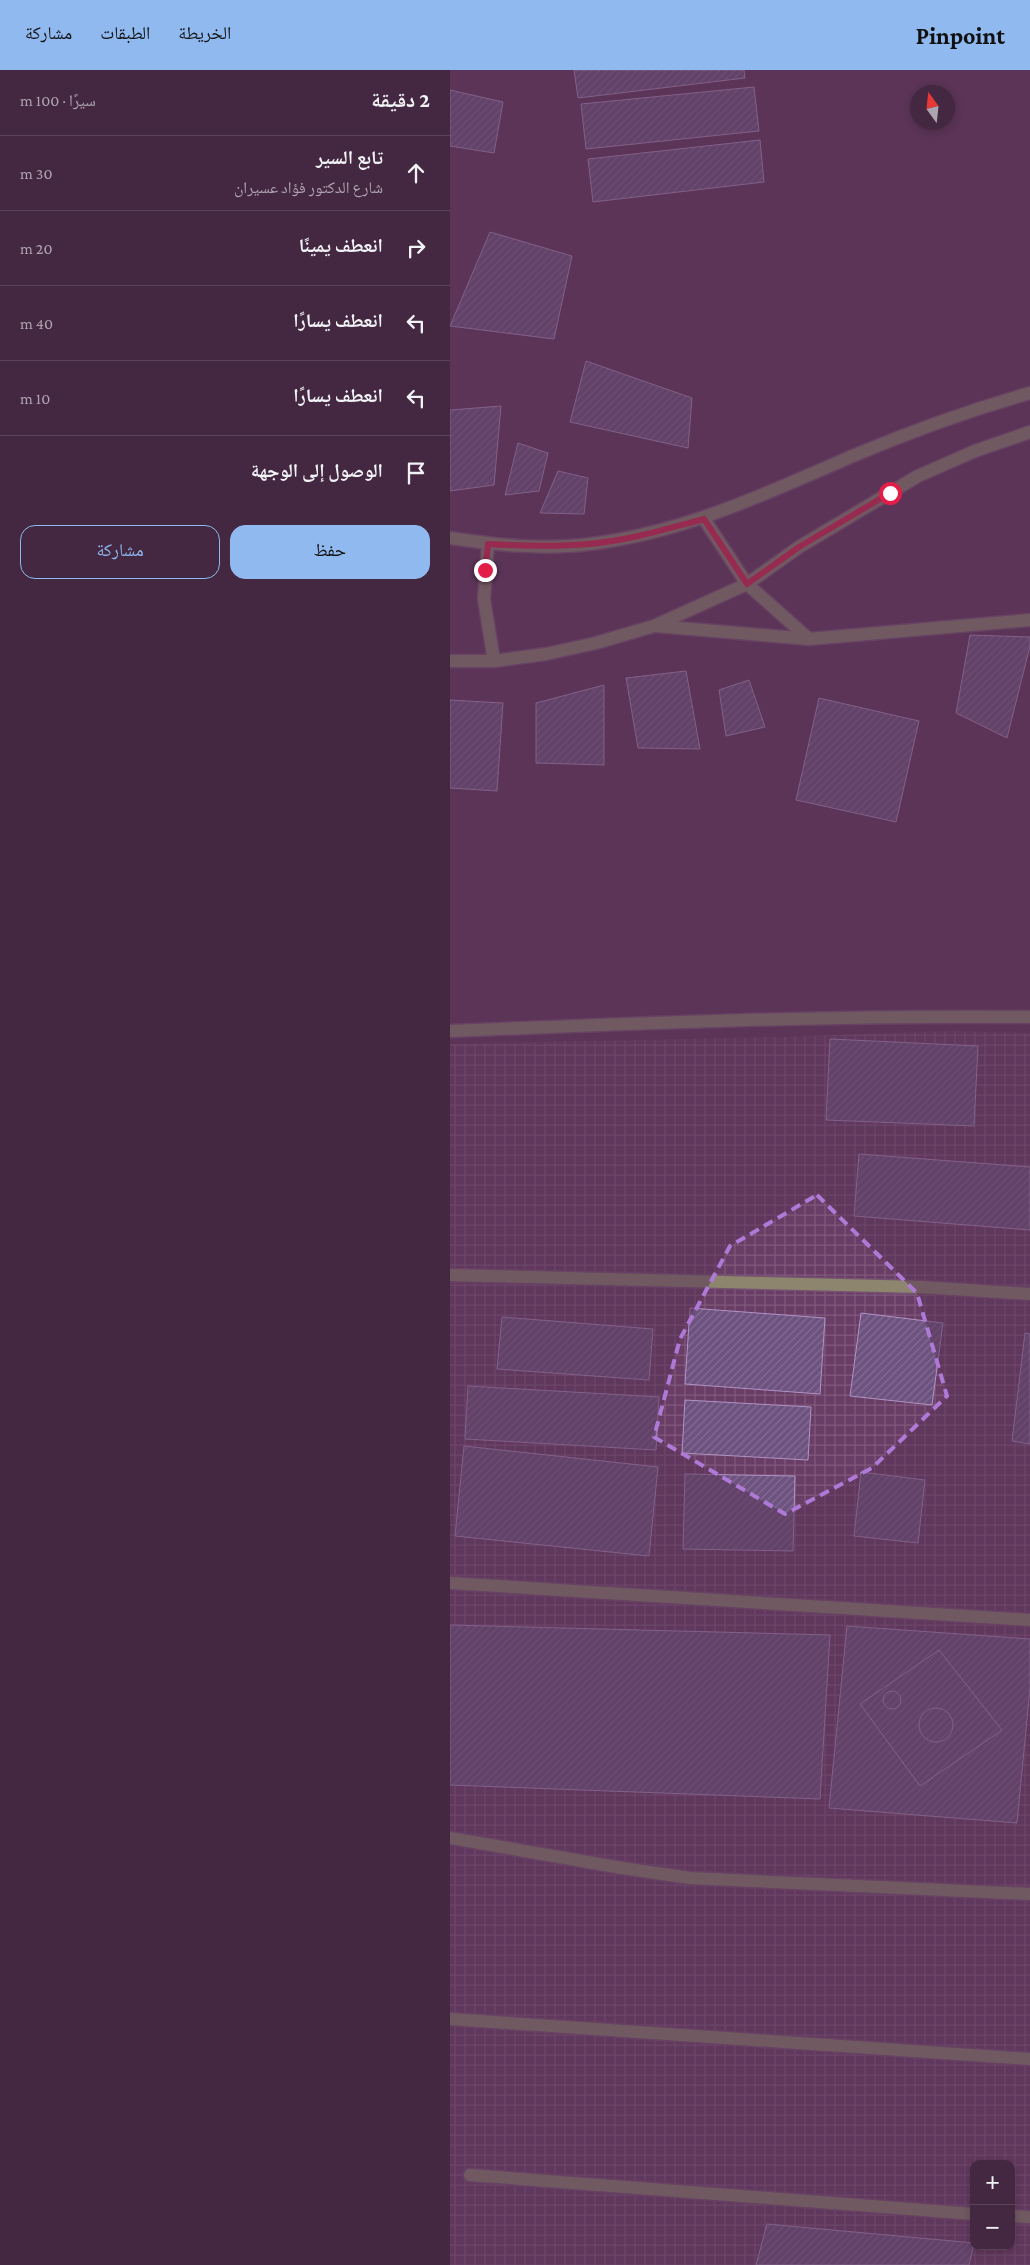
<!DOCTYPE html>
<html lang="ar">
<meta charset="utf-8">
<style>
:root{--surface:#442741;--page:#4b2f48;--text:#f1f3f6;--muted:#afa5b1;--line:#5c445a;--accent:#90b9f0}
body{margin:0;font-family:"Crimson Pro","Noto Naskh Arabic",serif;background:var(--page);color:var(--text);direction:rtl}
.controls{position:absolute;right:15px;bottom:15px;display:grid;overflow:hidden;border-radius:10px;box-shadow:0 2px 8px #0003}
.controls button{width:45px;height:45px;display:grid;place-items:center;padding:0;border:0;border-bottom:1px solid var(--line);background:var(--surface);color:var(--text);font:25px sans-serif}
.compass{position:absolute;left:460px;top:15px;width:45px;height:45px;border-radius:50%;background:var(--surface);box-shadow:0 2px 8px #0003;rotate:345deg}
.stop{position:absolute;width:15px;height:15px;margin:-11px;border:4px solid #e11d48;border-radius:50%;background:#fff}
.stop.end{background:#e11d48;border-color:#fff;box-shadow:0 1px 5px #0008}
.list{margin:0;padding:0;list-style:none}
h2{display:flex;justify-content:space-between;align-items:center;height:65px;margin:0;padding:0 20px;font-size:21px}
h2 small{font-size:16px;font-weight:400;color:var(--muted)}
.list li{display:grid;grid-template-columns:32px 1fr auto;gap:15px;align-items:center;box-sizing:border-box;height:75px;padding:0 20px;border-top:1px solid var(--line)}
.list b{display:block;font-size:19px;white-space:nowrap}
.list p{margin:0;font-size:16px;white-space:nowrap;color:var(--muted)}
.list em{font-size:16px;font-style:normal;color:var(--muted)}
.actions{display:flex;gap:10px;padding:15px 20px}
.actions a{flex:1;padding:11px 0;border:1px solid var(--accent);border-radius:15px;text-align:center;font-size:18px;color:var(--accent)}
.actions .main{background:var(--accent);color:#111}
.icon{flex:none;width:28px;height:28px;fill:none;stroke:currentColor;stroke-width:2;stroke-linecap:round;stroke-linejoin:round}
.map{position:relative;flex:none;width:580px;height:2195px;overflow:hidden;direction:ltr}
header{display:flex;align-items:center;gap:30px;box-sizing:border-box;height:70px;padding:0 25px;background:var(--accent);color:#111}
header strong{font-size:24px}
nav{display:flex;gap:28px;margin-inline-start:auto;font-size:18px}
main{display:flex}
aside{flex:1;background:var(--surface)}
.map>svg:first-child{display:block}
.industrial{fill:url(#industrial-grid);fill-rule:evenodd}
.building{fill:url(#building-hatch);stroke:#b094c5}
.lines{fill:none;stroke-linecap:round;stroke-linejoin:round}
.minor-casing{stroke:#755271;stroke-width:15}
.minor{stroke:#8d856e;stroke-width:12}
.route{stroke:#e11d48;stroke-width:6}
.marked{fill:none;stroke:#af7ad7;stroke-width:4;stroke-dasharray:10 6;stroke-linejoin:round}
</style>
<header>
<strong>Pinpoint</strong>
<nav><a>الخريطة</a><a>الطبقات</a><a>مشاركة</a></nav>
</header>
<main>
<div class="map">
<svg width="580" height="2195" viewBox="0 0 580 2195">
<defs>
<pattern id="industrial-grid" width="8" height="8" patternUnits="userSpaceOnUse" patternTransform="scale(1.25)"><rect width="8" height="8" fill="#693d65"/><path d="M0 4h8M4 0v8" fill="none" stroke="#80597c"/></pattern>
<pattern id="building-hatch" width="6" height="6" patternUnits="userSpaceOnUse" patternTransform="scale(1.25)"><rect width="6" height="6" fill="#6d527f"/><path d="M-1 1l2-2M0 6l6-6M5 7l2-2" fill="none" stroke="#836b92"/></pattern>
</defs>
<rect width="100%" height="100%" fill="#5b3457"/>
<!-- industrial -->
<path class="industrial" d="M 501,961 L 580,963 L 580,2195 L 0,2195 L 0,974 L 328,967 ZM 524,2094 L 561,2094 L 561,2176 L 524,2176 Z"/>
<!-- building -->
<g class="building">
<path d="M 124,0 L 294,0 L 295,8 L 128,28 Z"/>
<path d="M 304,17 L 309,61 L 136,79 L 131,34 Z"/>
<path d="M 0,20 L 53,32 L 44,83 L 0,76 Z"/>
<path d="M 310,70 L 314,112 L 143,132 L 138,89 Z"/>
<path d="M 40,162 L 122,186 L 104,269 L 0,256 Z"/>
<path d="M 136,291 L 242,328 L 238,378 L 120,352 Z"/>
<path d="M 51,336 L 44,415 L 0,421 L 0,340 Z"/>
<path d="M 68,373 L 98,383 L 89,421 L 55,425 Z"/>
<path d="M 108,401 L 138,408 L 134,444 L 90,443 Z"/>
<path d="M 520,565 L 580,567 L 580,576 L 557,668 L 506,643 Z"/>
<path d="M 236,601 L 250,679 L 188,678 L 176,608 Z"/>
<path d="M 299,610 L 315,657 L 276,666 L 269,620 Z"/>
<path d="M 154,615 L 154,695 L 86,693 L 86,633 Z"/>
<path d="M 369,628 L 469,651 L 446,752 L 346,730 Z"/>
<path d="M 0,630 L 53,633 L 47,721 L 0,718 Z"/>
<path d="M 380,969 L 528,976 L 524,1056 L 376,1050 Z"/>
<path d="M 409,1084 L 580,1097 L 580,1160 L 404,1146 Z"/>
<path d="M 240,1238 L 375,1248 L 370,1324 L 235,1314 Z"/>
<path d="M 411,1243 L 493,1253 L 482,1335 L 400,1326 Z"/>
<path d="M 52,1247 L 203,1259 L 199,1310 L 47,1299 Z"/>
<path d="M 575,1263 L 580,1264 L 580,1374 L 562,1371 Z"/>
<path d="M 18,1316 L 209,1327 L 206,1380 L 15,1369 Z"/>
<path d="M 235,1330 L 361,1337 L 358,1390 L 232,1383 Z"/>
<path d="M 14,1376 L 208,1397 L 199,1486 L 5,1466 Z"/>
<path d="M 411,1402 L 475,1410 L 468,1473 L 404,1466 Z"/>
<path d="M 235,1404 L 345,1406 L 343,1481 L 233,1479 Z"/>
<path d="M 0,1555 L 380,1565 L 370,1729 L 0,1715 Z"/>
<path d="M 397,1556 L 580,1569 L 580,1618 L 567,1753 L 379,1738 Z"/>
<path d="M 489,1580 L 552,1660 L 470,1716 L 410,1634 Z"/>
<circle cx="442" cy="1630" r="9"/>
<circle cx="486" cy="1655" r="17"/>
<path d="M 317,2154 L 524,2173 L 524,2174 L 519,2195 L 306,2195 Z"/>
</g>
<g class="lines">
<defs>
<g id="minor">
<path d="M 254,449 L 297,514 L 359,569"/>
<path d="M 0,468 C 46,475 93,480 140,474 C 236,462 317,423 405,385 C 462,361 520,340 580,323"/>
<path d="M 38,474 L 34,529 L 44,591"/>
<path d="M 206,556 L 359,569 L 580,550"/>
<path d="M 0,591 L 44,591 L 96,584 L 146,573 L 204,556 L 297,514 L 349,477 L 468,406 L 525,381 L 580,362"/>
<path d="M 0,961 C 193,953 386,945 580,947"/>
<path d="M 0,1205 L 471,1217 L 580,1224"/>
<path d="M 0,1513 L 580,1550"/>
<path d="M 0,1768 L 172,1798 L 240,1808 L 580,1824"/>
<path d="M 0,1949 L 580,1989"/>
<path d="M 20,2105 L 524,2144"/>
<path d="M 561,2146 L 580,2147"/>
</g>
</defs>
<!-- minor casing -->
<use href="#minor" class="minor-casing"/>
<!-- minor -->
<use href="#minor" class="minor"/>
</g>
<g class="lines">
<!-- route -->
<path class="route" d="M 35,500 L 38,474 C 71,476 104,477 138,474 C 177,471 216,459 254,449 L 297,514 L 349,477 L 440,423"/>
</g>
<!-- marked area -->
<path d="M0 0H580V2195H0ZM 367,1125 L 467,1223 L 497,1326 L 422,1398 L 335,1444 L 204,1367 L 230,1269 L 280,1176 Z" fill="#5b3457" fill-opacity=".55" fill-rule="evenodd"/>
<path class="marked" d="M 367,1125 L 467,1223 L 497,1326 L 422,1398 L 335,1444 L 204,1367 L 230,1269 L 280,1176 Z"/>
</svg>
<div class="controls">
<button>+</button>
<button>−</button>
</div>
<svg class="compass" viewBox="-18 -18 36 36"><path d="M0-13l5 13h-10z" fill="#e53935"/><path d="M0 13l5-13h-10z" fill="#afa5b1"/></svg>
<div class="stop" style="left:440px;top:423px"></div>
<div class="stop end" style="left:35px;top:500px"></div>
</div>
<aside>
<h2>2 دقيقة<small>سيرًا · 100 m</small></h2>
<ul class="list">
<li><svg class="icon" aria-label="ahead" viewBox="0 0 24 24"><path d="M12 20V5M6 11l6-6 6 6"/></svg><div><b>تابع السير</b><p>شارع الدكتور فؤاد عسيران</p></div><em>30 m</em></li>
<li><svg class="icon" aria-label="right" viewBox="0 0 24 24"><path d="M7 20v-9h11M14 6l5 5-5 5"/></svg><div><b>انعطف يمينًا</b></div><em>20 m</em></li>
<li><svg class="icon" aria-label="left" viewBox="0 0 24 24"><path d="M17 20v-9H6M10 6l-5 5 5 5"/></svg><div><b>انعطف يسارًا</b></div><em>40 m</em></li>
<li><svg class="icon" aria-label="left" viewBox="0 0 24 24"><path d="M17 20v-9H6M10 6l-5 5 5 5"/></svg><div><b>انعطف يسارًا</b></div><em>10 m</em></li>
<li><svg class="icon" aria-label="arrive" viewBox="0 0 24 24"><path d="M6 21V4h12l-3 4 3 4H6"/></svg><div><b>الوصول إلى الوجهة</b></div></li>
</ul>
<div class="actions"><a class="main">حفظ</a><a>مشاركة</a></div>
</aside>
</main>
